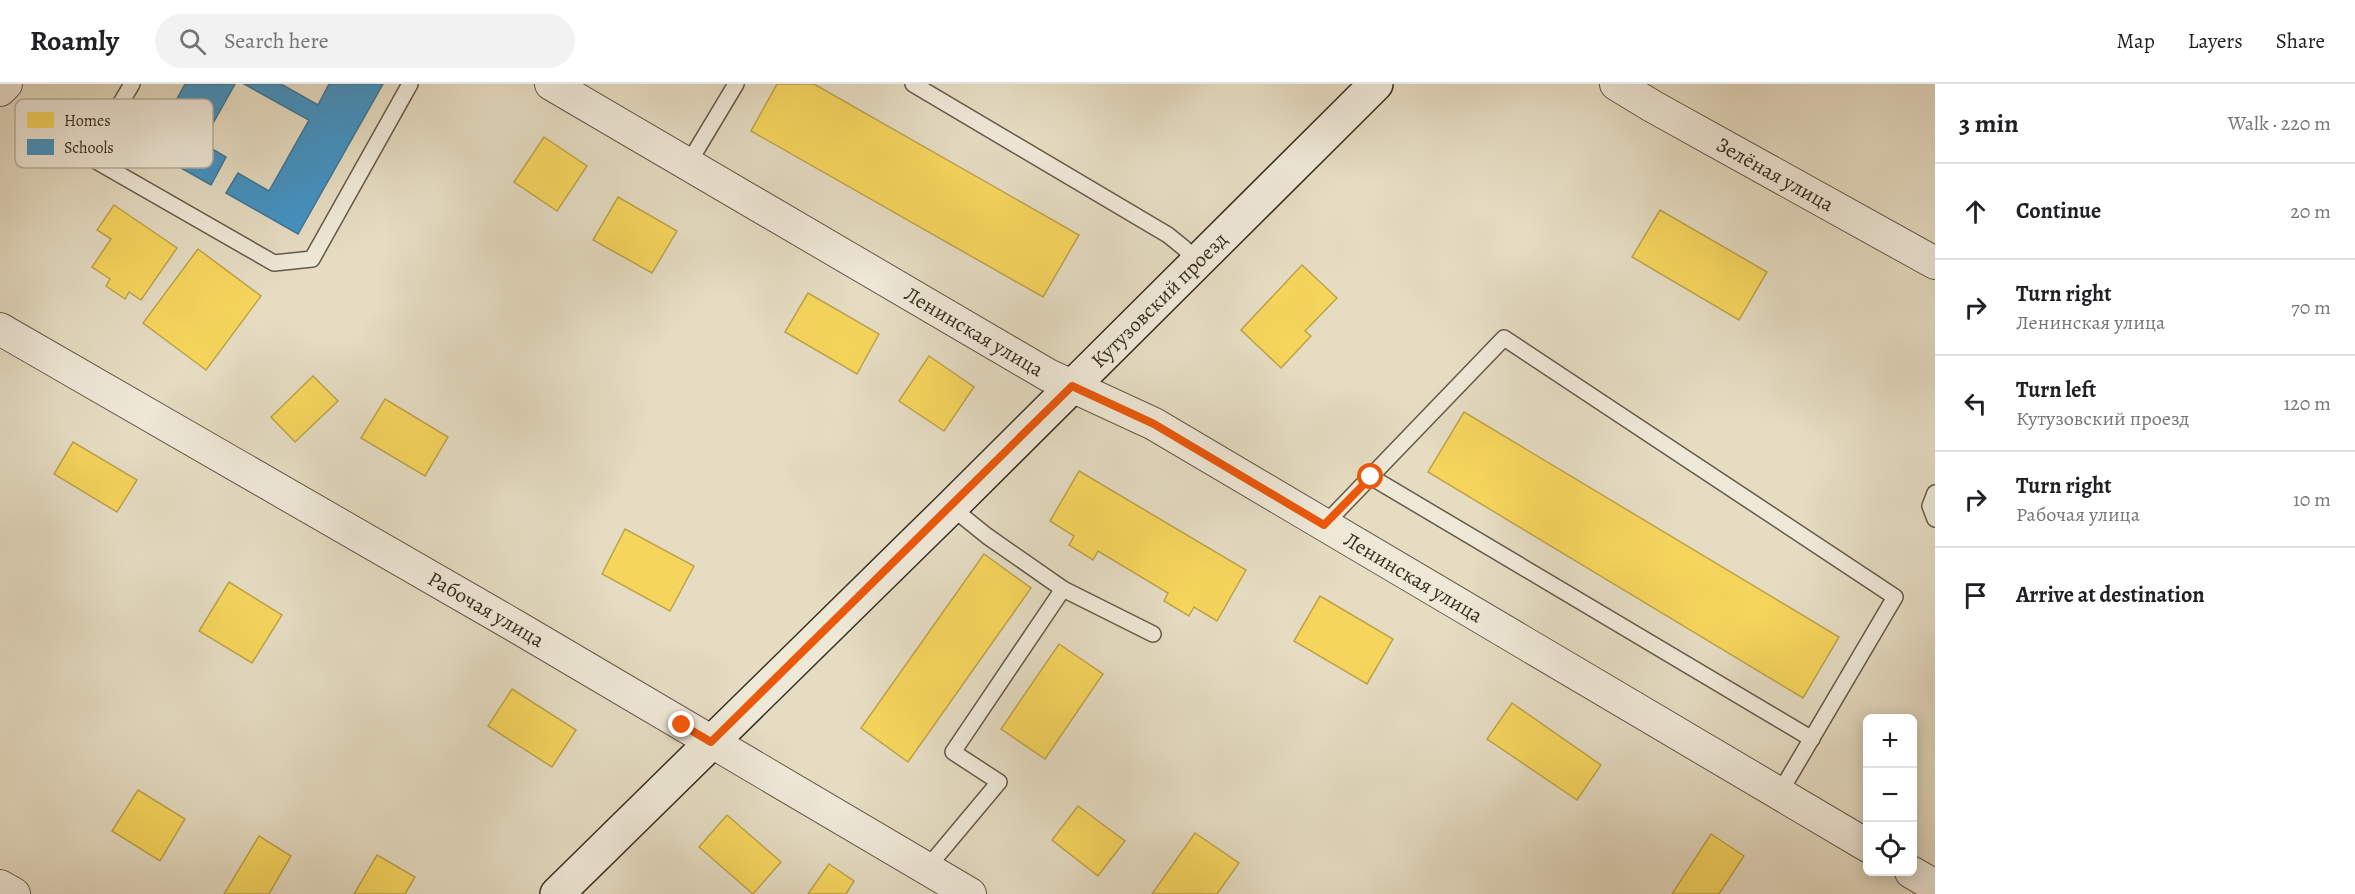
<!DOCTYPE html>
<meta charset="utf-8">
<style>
:root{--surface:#fff;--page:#f2f2f2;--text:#202124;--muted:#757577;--line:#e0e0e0}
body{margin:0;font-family:Alegreya,serif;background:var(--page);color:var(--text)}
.controls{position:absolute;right:18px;bottom:18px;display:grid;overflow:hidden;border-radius:9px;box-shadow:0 3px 15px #0003}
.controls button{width:54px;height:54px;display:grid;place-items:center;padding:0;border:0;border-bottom:2px solid var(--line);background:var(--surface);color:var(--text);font:30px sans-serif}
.stop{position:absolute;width:18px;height:18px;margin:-14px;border:4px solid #ea580c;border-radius:50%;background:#fff}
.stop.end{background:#ea580c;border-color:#fff;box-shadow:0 2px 6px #0008}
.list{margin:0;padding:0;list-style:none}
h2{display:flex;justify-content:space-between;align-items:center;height:78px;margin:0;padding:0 24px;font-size:26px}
h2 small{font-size:20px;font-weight:400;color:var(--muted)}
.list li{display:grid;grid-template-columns:39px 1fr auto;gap:18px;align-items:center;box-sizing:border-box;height:96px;padding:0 24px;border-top:2px solid var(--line)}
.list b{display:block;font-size:22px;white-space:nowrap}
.list p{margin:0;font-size:20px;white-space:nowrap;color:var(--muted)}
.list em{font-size:20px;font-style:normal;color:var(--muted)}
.icon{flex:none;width:33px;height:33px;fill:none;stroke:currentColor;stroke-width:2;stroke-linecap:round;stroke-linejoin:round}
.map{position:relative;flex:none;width:1935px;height:810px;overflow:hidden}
header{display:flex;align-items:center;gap:36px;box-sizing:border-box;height:84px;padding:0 30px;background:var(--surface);border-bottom:2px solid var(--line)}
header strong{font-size:28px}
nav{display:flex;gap:33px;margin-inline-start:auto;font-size:21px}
.search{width:420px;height:54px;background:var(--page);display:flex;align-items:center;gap:15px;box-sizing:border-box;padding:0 21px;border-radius:33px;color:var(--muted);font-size:22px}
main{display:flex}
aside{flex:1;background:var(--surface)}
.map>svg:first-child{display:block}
.homes{fill:#f6d55c;stroke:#bea34a;stroke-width:1.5}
.schools{fill:#4393c3;stroke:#407592;stroke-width:1.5}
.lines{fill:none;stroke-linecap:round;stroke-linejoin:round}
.lane-casing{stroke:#655a49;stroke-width:18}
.street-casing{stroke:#655a49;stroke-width:34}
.secondary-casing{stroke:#3a2f21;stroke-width:36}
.lane{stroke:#eee8d7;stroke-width:15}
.street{stroke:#eee8d7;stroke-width:32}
.secondary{stroke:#eee8d7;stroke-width:33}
.route{stroke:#ea580c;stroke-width:8}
.labels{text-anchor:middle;stroke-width:6;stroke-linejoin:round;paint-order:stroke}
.street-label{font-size:21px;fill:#3a2f21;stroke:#eee8d7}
.key{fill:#eee8d7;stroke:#b8b0a0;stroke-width:1.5}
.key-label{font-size:16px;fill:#3a2f21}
</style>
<header>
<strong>Roamly</strong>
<div class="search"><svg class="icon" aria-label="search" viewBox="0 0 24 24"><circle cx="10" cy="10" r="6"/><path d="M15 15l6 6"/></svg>Search here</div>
<nav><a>Map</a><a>Layers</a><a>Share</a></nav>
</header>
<main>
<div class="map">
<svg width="1935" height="810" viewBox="0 0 1935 810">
<rect width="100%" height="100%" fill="#e5dcc2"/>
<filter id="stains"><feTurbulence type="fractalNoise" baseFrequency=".00333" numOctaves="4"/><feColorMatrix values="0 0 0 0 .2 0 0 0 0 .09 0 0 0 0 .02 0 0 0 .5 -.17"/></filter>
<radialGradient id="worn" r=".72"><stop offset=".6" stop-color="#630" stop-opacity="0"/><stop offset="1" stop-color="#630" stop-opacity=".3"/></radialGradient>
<!-- homes -->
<g class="homes">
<path d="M 777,0 L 814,0 L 1079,151 L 1043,213 L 751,47 Z"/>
<path d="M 544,53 L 587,82 L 557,127 L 514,98 Z"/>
<path d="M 618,113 L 677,147 L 652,189 L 593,156 Z"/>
<path d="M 114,121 L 177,164 L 141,216 L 129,208 L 125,215 L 106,202 L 110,195 L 92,183 L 111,155 L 97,146 Z"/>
<path d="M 1660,126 L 1767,188 L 1739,236 L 1632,173 Z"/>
<path d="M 198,165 L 261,212 L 206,286 L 143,239 Z"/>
<path d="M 1302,181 L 1337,214 L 1305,247 L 1311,252 L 1281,284 L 1241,246 Z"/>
<path d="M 808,209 L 879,250 L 857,290 L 785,248 Z"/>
<path d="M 929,272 L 974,303 L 944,347 L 899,317 Z"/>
<path d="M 313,292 L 338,317 L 295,358 L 271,333 Z"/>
<path d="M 385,315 L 448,353 L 425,392 L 361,354 Z"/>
<path d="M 1464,328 L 1839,553 L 1803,614 L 1428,388 Z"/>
<path d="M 73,358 L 137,396 L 117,428 L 54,390 Z"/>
<path d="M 1079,387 L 1246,486 L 1217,537 L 1194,523 L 1189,532 L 1164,517 L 1168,509 L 1098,467 L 1093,476 L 1069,461 L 1074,452 L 1050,437 Z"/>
<path d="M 625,445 L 694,482 L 670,527 L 602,490 Z"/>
<path d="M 984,470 L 1031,504 L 908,678 L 861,644 Z"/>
<path d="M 229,498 L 282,531 L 252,579 L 199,547 Z"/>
<path d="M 1320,512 L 1393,555 L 1367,600 L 1294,557 Z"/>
<path d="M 1059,560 L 1103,590 L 1045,675 L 1001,645 Z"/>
<path d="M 512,605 L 576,646 L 552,683 L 488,642 Z"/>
<path d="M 1512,619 L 1601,681 L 1577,716 L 1487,655 Z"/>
<path d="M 138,706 L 185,735 L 160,777 L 112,747 Z"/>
<path d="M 1078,722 L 1125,757 L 1098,792 L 1052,756 Z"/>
<path d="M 727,731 L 781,778 L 753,810 L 699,763 Z"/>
<path d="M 1195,749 L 1239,779 L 1217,810 L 1152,810 Z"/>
<path d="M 1711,750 L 1744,772 L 1719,810 L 1672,810 Z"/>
<path d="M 259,752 L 291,772 L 269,810 L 224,810 Z"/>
<path d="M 377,771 L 415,793 L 405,810 L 354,810 Z"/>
<path d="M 829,780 L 854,797 L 846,810 L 808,810 Z"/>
</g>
<!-- schools -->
<g class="schools">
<path d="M 185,0 L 235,0 L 202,59 L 226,73 L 211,101 L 149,66 Z"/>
<path d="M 244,0 L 281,0 L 318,21 L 329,0 L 383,0 L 298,150 L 226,109 L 238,89 L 269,107 L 309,36 Z"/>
</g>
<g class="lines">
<defs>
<g id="lane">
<path d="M 132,0 L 89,73 L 274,179 L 312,175 L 410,0"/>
<path d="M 913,0 L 1168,151 L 1184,164 L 1197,178"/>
<path d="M 688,80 L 736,0"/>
<path d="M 1371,393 L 1812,655"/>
<path d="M 1935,409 L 1930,422 L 1935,435"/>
<path d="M 951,423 L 987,452 L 1063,505 L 1153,550"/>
<path d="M 1324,441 L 1504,254 L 1895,513 L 1779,710"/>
<path d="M 927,784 L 999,698 L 953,668 L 1063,505"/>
</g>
<g id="street">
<path id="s1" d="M 551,0 L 1048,291 L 1154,340 L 1868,762"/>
<path id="s2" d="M 1616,0 L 1652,22 L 1935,179"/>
<path d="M 0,6 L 6,0"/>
<path id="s3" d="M 0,245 L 517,543 L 970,810"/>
<path d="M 1911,788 L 1935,802"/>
<path d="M 0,802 L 14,810"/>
</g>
<g id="secondary">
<path id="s4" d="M 557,810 L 951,423 L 1376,0"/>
</g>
</defs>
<!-- lane casing -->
<use href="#lane" class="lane-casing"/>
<!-- street casing -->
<use href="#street" class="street-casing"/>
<!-- secondary casing -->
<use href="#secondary" class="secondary-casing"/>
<!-- lane -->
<use href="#lane" class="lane"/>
<!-- street -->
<use href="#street" class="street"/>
<!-- secondary -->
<use href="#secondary" class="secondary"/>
</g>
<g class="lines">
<!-- route -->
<path class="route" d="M 682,641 L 711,658 L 1072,302 L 1154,340 L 1324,441 L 1371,393"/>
</g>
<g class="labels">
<!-- street labels -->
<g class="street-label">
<text dy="7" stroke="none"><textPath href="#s2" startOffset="183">Зелёная улица</textPath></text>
<text dy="7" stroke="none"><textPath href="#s4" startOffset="846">Кутузовский проезд</textPath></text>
<text dy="7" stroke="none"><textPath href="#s1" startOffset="490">Ленинская улица</textPath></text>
<text dy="7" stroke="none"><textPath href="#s1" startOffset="994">Ленинская улица</textPath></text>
<text dy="7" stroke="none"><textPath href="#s3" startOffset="561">Рабочая улица</textPath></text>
</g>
</g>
<!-- legend -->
<rect x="15" y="15" width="198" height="69" rx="9" class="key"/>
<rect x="27" y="28" width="27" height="16" fill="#f6d55c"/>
<rect x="27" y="55" width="27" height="16" fill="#4393c3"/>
<g class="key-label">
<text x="64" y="42">Homes</text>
<text x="64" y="69">Schools</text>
</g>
<rect width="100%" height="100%" filter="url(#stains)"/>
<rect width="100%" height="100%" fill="url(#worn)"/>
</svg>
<div class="controls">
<button>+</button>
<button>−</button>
<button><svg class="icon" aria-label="locate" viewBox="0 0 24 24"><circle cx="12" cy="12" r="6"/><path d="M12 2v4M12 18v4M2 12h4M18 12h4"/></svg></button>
</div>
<div class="stop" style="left:1371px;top:393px"></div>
<div class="stop end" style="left:682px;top:641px"></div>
</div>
<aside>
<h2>3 min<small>Walk · 220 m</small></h2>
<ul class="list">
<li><svg class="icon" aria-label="ahead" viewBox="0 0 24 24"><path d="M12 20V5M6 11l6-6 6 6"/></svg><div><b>Continue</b></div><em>20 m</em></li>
<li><svg class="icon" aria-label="right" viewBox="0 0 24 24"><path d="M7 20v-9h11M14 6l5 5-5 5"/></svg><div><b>Turn right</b><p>Ленинская улица</p></div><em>70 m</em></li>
<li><svg class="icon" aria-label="left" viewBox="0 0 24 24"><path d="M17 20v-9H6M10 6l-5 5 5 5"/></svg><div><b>Turn left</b><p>Кутузовский проезд</p></div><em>120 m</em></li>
<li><svg class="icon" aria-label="right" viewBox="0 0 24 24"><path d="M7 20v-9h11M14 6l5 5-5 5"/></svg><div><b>Turn right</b><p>Рабочая улица</p></div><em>10 m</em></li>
<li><svg class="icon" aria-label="arrive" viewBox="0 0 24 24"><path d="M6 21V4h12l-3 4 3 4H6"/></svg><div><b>Arrive at destination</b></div></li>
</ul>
</aside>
</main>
